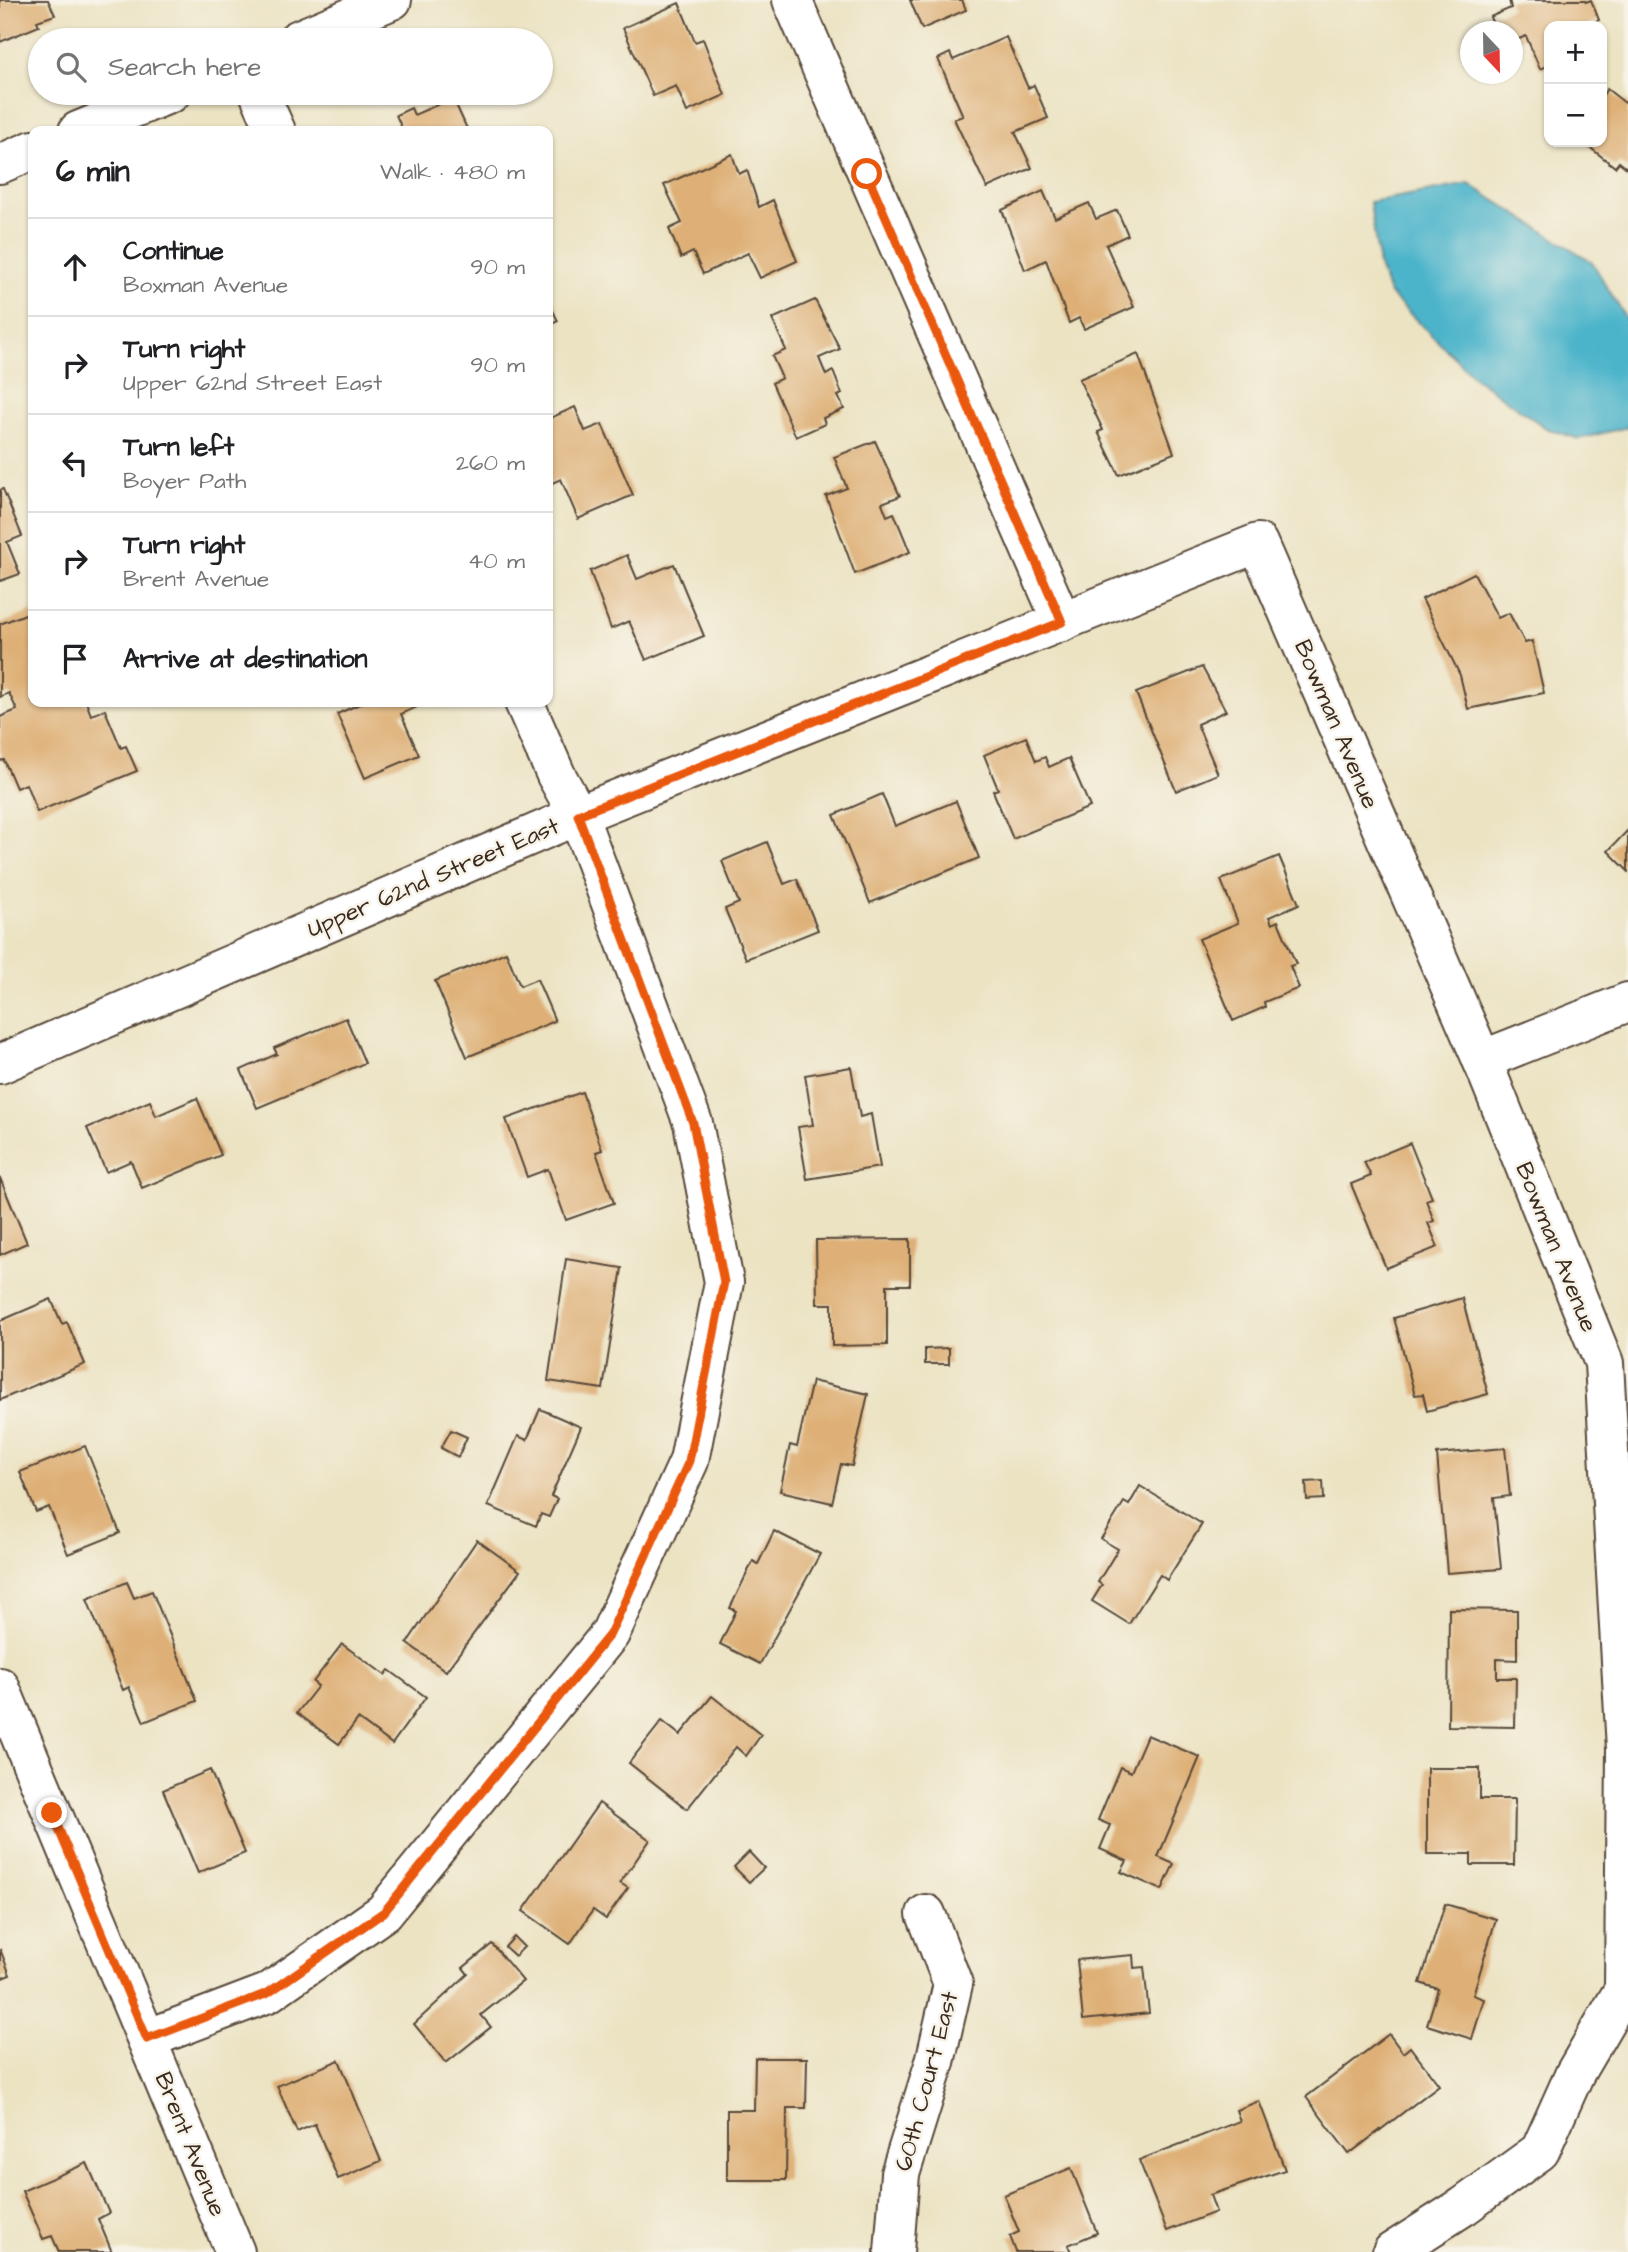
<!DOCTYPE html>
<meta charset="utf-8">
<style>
:root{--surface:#fff;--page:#f2f2f2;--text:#202124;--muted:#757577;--line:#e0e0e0}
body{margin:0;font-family:"Architects Daughter",sans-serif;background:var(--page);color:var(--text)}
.controls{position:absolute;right:21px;top:21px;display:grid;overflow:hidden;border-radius:14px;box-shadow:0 2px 5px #0004}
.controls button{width:63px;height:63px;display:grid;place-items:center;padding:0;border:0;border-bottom:2px solid var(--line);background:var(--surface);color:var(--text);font:35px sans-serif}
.compass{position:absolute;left:1460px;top:21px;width:63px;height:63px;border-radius:50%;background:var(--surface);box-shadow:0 2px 5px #0004;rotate:158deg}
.stop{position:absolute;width:21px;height:21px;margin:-16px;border:5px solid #ea580c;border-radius:50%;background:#fff}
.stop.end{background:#ea580c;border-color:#fff;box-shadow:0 2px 7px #0008}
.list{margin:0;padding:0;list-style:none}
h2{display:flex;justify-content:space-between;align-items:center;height:91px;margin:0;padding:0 28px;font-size:30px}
h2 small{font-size:23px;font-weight:400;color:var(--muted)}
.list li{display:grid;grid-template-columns:46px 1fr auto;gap:21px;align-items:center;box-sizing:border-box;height:98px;padding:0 28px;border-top:2px solid var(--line)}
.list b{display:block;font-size:26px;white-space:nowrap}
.list p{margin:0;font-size:23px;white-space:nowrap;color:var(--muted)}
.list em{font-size:23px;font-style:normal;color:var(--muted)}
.icon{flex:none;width:38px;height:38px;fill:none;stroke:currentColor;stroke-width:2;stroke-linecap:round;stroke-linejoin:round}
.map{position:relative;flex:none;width:1628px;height:2252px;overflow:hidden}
.search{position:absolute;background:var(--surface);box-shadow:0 2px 5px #0004;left:28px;top:28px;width:525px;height:77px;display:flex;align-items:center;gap:18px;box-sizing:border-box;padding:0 24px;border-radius:38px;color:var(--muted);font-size:26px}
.panel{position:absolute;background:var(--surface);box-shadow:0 2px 5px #0004;left:28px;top:126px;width:525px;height:581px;border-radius:14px}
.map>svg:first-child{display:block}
.water{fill:#4cb4ca;stroke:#446f74;stroke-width:2}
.building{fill:#deb077}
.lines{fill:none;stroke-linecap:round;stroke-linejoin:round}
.street-casing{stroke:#564637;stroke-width:42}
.street{stroke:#fff;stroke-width:38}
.route{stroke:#ea580c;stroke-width:9}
.labels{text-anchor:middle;stroke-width:5;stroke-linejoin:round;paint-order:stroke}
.street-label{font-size:24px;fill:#3b2a1e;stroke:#f7f3e8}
</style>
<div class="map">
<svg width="1628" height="2252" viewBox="0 0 1628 2252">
<rect width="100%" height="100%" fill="#f7f3e8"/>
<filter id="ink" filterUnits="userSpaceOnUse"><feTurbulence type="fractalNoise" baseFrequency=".0143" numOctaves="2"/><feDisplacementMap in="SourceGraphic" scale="14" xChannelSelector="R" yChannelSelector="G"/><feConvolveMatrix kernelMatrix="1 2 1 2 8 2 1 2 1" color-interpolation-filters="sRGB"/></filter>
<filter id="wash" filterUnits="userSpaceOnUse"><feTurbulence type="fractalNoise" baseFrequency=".00686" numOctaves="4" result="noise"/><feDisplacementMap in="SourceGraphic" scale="28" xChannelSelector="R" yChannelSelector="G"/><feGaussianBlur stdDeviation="1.57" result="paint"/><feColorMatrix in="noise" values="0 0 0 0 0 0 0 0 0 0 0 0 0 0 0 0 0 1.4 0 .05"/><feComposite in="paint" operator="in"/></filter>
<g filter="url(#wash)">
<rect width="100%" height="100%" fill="#ece3c3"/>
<!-- water -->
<path class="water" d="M 1469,184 L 1592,262 L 1628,322 L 1628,427 L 1579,439 L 1546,428 L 1474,377 L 1389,293 L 1379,266 L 1370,202 Z"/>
<g id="blocks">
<!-- building -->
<g class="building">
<path d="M 0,0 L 48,0 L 55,15 L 37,21 L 39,26 L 0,42 Z"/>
<path d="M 910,0 L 962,0 L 966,10 L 922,29 Z"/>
<path d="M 1509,0 L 1585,0 L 1586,2 L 1591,0 L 1599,20 L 1584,26 L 1549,26 L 1549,65 L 1540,69 L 1526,36 L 1512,42 L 1512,32 L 1496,32 L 1490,17 L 1511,8 Z"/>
<path d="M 679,3 L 695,42 L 703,39 L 725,95 L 687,112 L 676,86 L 653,96 L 623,28 Z"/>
<path d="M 1006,37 L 1028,88 L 1034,85 L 1048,118 L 1015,132 L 1032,168 L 987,188 L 954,119 L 963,116 L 938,59 L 950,53 L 953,60 Z"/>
<path d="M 1607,89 L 1625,103 L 1628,100 L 1628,169 L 1619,162 L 1615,167 L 1583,142 L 1602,142 L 1602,96 Z"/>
<path d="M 453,98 L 468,131 L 403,131 L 396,115 L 411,108 L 414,115 Z"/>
<path d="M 732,154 L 739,174 L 747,170 L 759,207 L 773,200 L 797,261 L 760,278 L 748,253 L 703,274 L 693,252 L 681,258 L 669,229 L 682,223 L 664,185 Z"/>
<path d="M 1043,191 L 1055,218 L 1089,203 L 1096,219 L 1117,210 L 1128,235 L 1106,245 L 1134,307 L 1084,329 L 1079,318 L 1069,323 L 1046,260 L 1025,270 L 1002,210 Z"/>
<path d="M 548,300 L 558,321 L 548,326 Z"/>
<path d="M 815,300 L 840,349 L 819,358 L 826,375 L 833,371 L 842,394 L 838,396 L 844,409 L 823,418 L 825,424 L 796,437 L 772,383 L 782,378 L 772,356 L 786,350 L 772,319 Z"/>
<path d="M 1138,354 L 1174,453 L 1119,475 L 1098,432 L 1103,430 L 1079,379 Z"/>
<path d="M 575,407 L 585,431 L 602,424 L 633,495 L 578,519 L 561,479 L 550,484 L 548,480 L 548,419 Z"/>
<path d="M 875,441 L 900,496 L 882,503 L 887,516 L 894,513 L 910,552 L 855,574 L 826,496 L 847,488 L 834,457 Z"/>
<path d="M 3,489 L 22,536 L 7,542 L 20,574 L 0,581 L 0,490 Z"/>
<path d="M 627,555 L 637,579 L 674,564 L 704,636 L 646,660 L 629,621 L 611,629 L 590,571 Z"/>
<path d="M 1474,573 L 1498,618 L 1509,613 L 1525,643 L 1532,641 L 1544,693 L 1468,709 L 1460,675 L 1422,599 Z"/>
<path d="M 33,611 L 33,702 L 86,702 L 91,715 L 105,710 L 121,748 L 126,746 L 137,771 L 37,812 L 26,784 L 16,788 L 4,760 L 0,761 L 0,717 L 17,710 L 9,693 L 0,697 L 0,624 Z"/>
<path d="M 1202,667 L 1226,711 L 1197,724 L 1218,774 L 1176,791 L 1136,693 Z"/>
<path d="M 364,702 L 417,702 L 419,706 L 401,714 L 419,755 L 365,778 L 337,714 Z"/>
<path d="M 1026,737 L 1036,761 L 1045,757 L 1049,767 L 1069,758 L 1090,807 L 1013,839 L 993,791 L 998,789 L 984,755 Z"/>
<path d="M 882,794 L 895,826 L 956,801 L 979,858 L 870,903 L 834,815 Z"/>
<path d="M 1628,830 L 1628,871 L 1608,851 Z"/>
<path d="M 767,842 L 784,884 L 797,879 L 818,930 L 746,959 L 725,909 L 739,903 L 722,861 Z"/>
<path d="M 1279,856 L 1299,904 L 1269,917 L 1272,924 L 1278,921 L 1296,964 L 1290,966 L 1299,988 L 1264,1002 L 1265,1007 L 1233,1021 L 1199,939 L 1238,923 L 1221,880 Z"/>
<path d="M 506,952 L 520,986 L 537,979 L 555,1021 L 467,1057 L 435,981 Z"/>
<path d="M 346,1018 L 365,1063 L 257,1108 L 241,1070 L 277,1054 L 274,1048 Z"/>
<path d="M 851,1067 L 860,1117 L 871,1114 L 880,1167 L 807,1179 L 798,1127 L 813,1125 L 805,1075 Z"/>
<path d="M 582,1092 L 602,1150 L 596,1152 L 614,1203 L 566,1220 L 548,1169 L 527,1177 L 506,1119 Z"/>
<path d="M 197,1098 L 221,1155 L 142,1188 L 131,1161 L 106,1172 L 87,1128 L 150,1101 L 156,1116 Z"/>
<path d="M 1410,1143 L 1432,1198 L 1426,1200 L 1434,1221 L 1428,1223 L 1438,1247 L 1386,1268 L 1351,1184 L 1371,1176 L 1364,1162 Z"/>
<path d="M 0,1178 L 27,1243 L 0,1255 Z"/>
<path d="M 910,1239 L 910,1285 L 887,1285 L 887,1345 L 832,1346 L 832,1304 L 817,1304 L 816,1240 Z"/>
<path d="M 566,1259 L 622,1268 L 603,1389 L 548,1381 Z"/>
<path d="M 1462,1298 L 1488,1394 L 1427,1411 L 1423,1394 L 1415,1395 L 1394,1318 Z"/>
<path d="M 51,1299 L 62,1324 L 67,1322 L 85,1364 L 0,1400 L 0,1321 Z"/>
<path d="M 949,1348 L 949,1364 L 925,1364 L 925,1349 Z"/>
<path d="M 812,1381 L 868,1394 L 852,1466 L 841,1464 L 832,1503 L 780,1491 L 790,1445 L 797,1447 Z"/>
<path d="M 540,1409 L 581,1427 L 551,1496 L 557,1499 L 549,1517 L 541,1514 L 536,1526 L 488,1506 L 518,1436 L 527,1440 Z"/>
<path d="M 451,1430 L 467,1437 L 458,1457 L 441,1448 Z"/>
<path d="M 85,1446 L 120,1533 L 68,1554 L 49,1507 L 36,1512 L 20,1472 Z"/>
<path d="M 1505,1448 L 1510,1496 L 1494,1498 L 1501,1569 L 1447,1573 L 1437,1454 Z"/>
<path d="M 1323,1481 L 1324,1499 L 1307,1500 L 1306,1482 Z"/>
<path d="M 1140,1486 L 1202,1524 L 1167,1580 L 1160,1575 L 1129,1624 L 1092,1601 L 1102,1585 L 1098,1582 L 1118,1549 L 1101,1539 L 1124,1502 L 1129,1505 Z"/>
<path d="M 774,1531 L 820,1554 L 760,1664 L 720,1644 L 736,1611 L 730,1608 L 753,1561 L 758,1564 Z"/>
<path d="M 477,1540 L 520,1571 L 446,1671 L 407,1643 Z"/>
<path d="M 127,1582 L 134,1598 L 152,1591 L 197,1701 L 144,1722 L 129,1687 L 123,1690 L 87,1599 Z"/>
<path d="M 1449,1609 L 1517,1610 L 1517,1660 L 1497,1659 L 1497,1678 L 1516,1678 L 1515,1727 L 1448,1726 Z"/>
<path d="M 342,1644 L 385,1675 L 389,1670 L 426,1697 L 392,1744 L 358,1719 L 339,1744 L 297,1713 L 318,1686 L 313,1682 Z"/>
<path d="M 712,1696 L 761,1735 L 746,1756 L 736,1747 L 687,1809 L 629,1763 L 662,1721 L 680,1735 Z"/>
<path d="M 1147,1735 L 1200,1757 L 1158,1857 L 1174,1864 L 1162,1890 L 1121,1872 L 1127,1861 L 1100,1849 L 1110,1825 L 1098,1820 L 1120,1767 L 1131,1772 Z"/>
<path d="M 1427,1768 L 1480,1768 L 1480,1799 L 1515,1799 L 1514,1865 L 1471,1865 L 1471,1854 L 1427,1854 Z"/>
<path d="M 210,1770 L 245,1853 L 198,1873 L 163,1790 Z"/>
<path d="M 599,1803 L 650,1840 L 620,1883 L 628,1888 L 606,1919 L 593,1910 L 570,1944 L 523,1911 Z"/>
<path d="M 749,1852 L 764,1868 L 749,1882 L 734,1867 Z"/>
<path d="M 1445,1904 L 1496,1919 L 1473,1995 L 1484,1999 L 1472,2039 L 1427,2025 L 1438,1989 L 1420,1983 Z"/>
<path d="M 514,1937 L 524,1947 L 515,1956 L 505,1947 Z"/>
<path d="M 492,1944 L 523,1981 L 481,2015 L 491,2027 L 446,2063 L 414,2024 L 468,1974 L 463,1968 Z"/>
<path d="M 0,1949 L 10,1975 L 0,1979 Z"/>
<path d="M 1133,1955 L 1134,1968 L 1144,1967 L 1149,2013 L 1083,2020 L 1077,1960 Z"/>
<path d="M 1389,2034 L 1403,2053 L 1410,2047 L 1439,2085 L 1349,2154 L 1306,2097 Z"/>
<path d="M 755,2058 L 807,2058 L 806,2108 L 787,2108 L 786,2180 L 727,2180 L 727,2110 L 754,2110 Z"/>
<path d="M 339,2060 L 381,2161 L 338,2179 L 315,2124 L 297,2132 L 277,2086 Z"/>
<path d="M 1259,2101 L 1285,2170 L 1210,2195 L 1216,2212 L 1167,2231 L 1139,2160 L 1240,2121 L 1236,2110 Z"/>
<path d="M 87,2163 L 109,2213 L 98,2219 L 112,2252 L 59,2252 L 52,2236 L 43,2239 L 22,2191 Z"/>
<path d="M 1071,2168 L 1097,2233 L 1068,2245 L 1071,2252 L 1016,2252 L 1010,2236 L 1019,2232 L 1004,2195 Z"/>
</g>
</g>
</g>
<g filter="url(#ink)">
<use href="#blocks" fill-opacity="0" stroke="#564637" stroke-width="2"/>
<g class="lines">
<defs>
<g id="street">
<path d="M 792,0 L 1062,622"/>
<path d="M 297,40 L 392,0"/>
<path d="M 259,93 L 276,131"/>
<path d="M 78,131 L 171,93"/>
<path d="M 0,164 L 33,150"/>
<path d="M 1482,1060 L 1628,1002"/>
<path d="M 0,1064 L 578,815 L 1258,543 L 1482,1060 L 1604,1363 L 1626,1749 L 1624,1989 L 1575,2073 L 1540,2151 L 1464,2206 L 1392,2252"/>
<path d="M 0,1687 L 235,2252"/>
<path d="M 147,2039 L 268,1993 L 384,1912 L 610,1634 L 689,1461 L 724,1282 L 693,1123 L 578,815 L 556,775 L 524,702"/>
<path d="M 894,2252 L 900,2174 L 935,2062 L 953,1984 L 926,1914"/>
</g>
</defs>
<!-- street casing -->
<use href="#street" class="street-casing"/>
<!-- street -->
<use href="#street" class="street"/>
</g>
</g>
<g class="lines" filter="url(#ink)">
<!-- route -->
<path class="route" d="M 52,1813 L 147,2039 L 268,1993 L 384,1912 L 610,1634 L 689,1461 L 724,1282 L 693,1123 L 578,815 L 1062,622 L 867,174"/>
</g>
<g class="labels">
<!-- street labels -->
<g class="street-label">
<text transform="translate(1337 724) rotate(67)" y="8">Bowman Avenue</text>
<text transform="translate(433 877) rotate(-23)" y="8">Upper 62nd Street East</text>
<text transform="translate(1557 1247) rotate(68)" y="8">Bowman Avenue</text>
<text transform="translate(926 2081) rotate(-75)" y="8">60th Court East</text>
<text transform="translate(191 2144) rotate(68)" y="8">Brent Avenue</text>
</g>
</g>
</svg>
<div class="controls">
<button>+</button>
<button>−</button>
</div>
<svg class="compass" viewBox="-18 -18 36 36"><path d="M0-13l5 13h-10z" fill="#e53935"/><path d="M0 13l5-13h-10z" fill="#757577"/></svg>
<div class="stop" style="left:867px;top:174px"></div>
<div class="stop end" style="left:52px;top:1813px"></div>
<div class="search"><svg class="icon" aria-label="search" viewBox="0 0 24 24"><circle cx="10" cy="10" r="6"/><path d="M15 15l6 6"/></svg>Search here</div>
<section class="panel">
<h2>6 min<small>Walk · 480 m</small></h2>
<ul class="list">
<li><svg class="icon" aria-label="ahead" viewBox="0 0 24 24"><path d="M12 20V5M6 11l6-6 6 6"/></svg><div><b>Continue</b><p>Boxman Avenue</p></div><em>90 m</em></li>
<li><svg class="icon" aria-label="right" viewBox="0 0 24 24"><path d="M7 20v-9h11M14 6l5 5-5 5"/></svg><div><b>Turn right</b><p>Upper 62nd Street East</p></div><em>90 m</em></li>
<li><svg class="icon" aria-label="left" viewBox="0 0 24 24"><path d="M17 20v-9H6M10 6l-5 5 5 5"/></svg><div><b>Turn left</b><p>Boyer Path</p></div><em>260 m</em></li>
<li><svg class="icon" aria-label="right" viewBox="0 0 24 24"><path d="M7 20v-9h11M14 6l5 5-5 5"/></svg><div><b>Turn right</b><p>Brent Avenue</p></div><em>40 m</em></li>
<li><svg class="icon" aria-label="arrive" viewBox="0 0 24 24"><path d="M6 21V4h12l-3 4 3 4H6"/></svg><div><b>Arrive at destination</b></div></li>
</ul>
</section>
</div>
